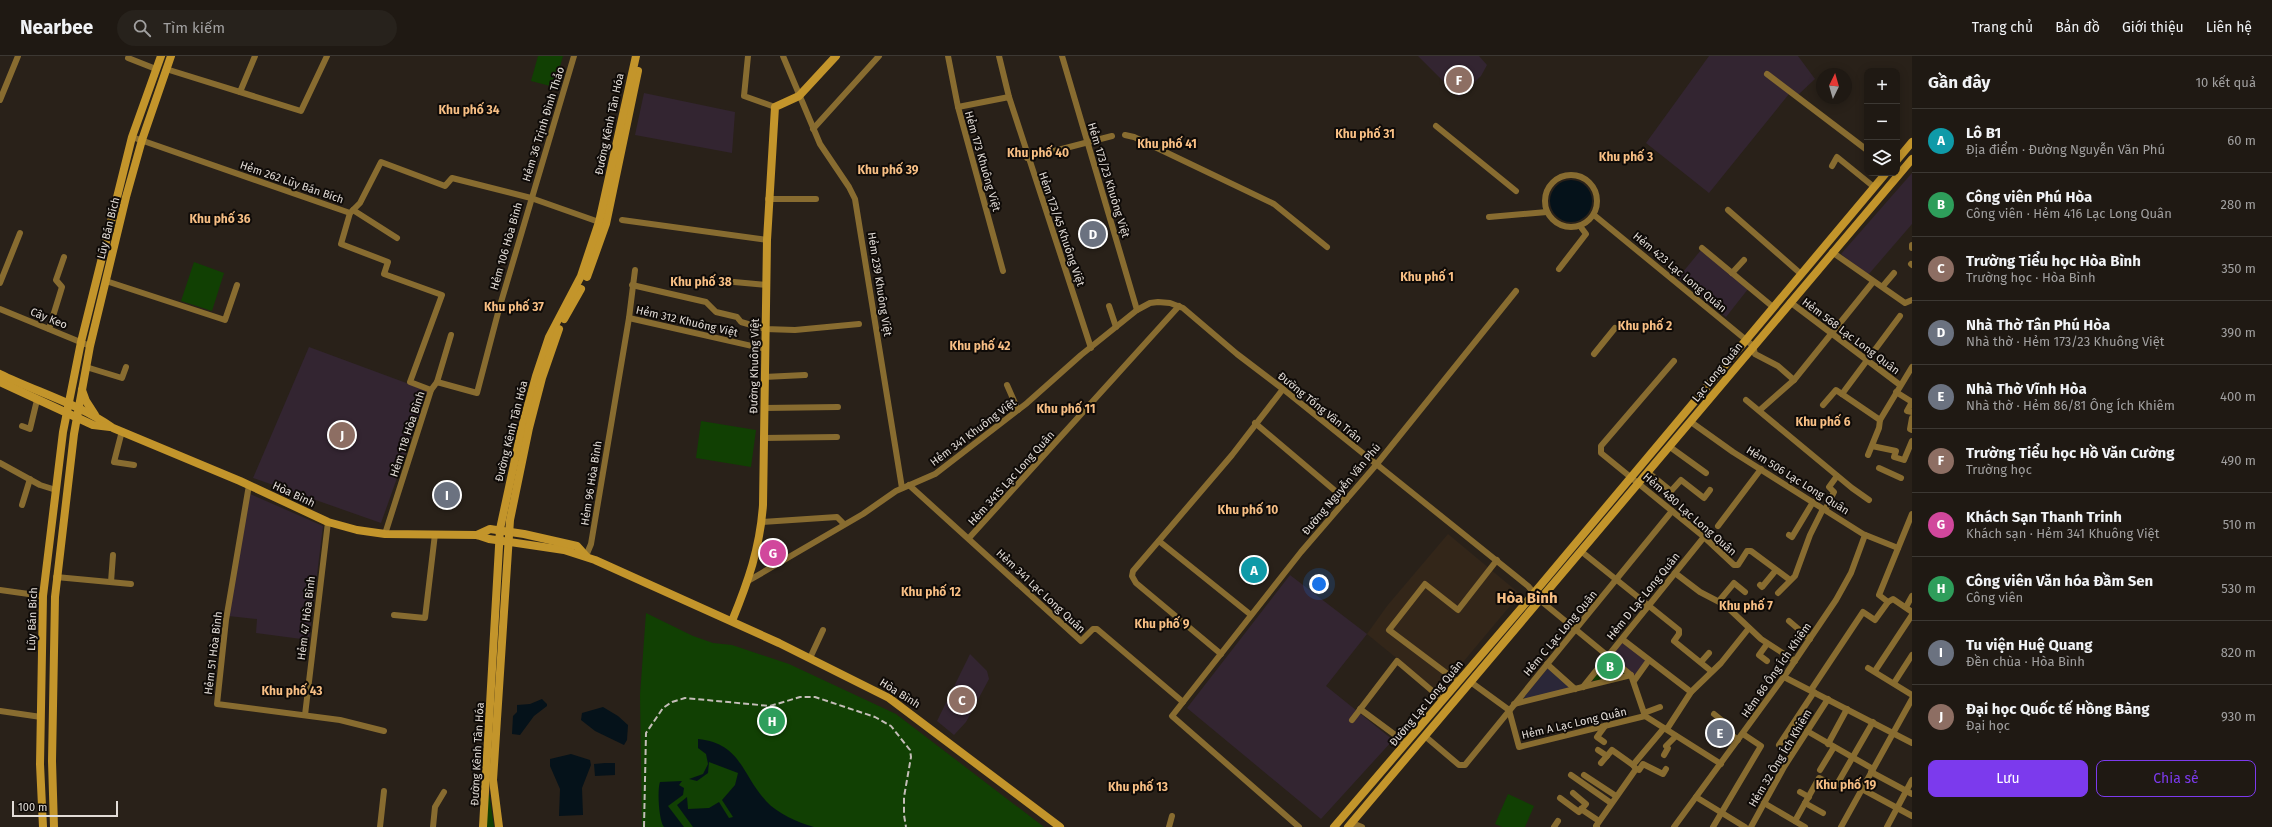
<!DOCTYPE html>
<html lang="vi">
<meta charset="utf-8">
<style>
:root{--surface:#1f1913;--page:#27221c;--text:#f1f3f6;--muted:#a1a0a0;--line:#3c3833;--accent:#7c3aed}
body{margin:0;font-family:"Fira Sans",sans-serif;background:var(--page);color:var(--text)}
.controls{position:absolute;right:12px;top:12px;display:grid;overflow:hidden;border-radius:8px;box-shadow:0 2px 10px #0003}
.controls button{width:36px;height:36px;display:grid;place-items:center;padding:0;border:0;border-bottom:1px solid var(--line);background:var(--surface);color:var(--text);font:20px sans-serif}
.compass{position:absolute;left:1816px;top:12px;width:36px;height:36px;border-radius:50%;background:var(--surface);box-shadow:0 2px 10px #0003;rotate:5deg}
.scale{position:absolute;left:12px;bottom:10px;width:106px;box-sizing:border-box;padding-left:4px;border:2px solid #e2dcd7;border-top:0;font-size:11px;line-height:14px;white-space:nowrap;color:#e2dcd7;-webkit-text-stroke:3px #0f0b08;paint-order:stroke}
.you{position:absolute;left:1319px;top:528px;width:14px;height:14px;margin:-10px;border:3px solid #fff;border-radius:50%;background:#1a73e8;box-shadow:0 0 0 6px #1a73e833}
.badge{display:grid;place-items:center;width:26px;height:26px;border-radius:50%;background:var(--accent);color:#fff;font-size:13px;font-weight:700}
.pin{position:absolute;translate:-50% -50%;border:2px solid #fff;box-shadow:0 1px 4px #0006}
.list{margin:0;padding:0;list-style:none}
h2{display:flex;justify-content:space-between;align-items:center;height:52px;margin:0;padding:0 16px;font-size:17px}
h2 small{font-size:13px;font-weight:400;color:var(--muted)}
.list li{display:grid;grid-template-columns:26px 1fr auto;gap:12px;align-items:center;box-sizing:border-box;height:64px;padding:0 16px;border-top:1px solid var(--line)}
.list b{display:block;font-size:15px;white-space:nowrap}
.list p{margin:0;font-size:13px;white-space:nowrap;color:var(--muted)}
.list em{font-size:13px;font-style:normal;color:var(--muted)}
.actions{display:flex;gap:8px;padding:12px 16px}
.actions a{flex:1;padding:9px 0;border:1px solid var(--accent);border-radius:8px;text-align:center;font-size:14px;color:var(--accent)}
.actions .main{background:var(--accent);color:#fff}
.icon{flex:none;width:22px;height:22px;fill:none;stroke:currentColor;stroke-width:2;stroke-linecap:round;stroke-linejoin:round}
.map{position:relative;flex:none;width:1912px;height:771px;overflow:hidden}
header{display:flex;align-items:center;gap:24px;box-sizing:border-box;height:56px;padding:0 20px;background:var(--surface);border-bottom:1px solid var(--line)}
header strong{font-size:19px}
nav{display:flex;gap:22px;margin-inline-start:auto;font-size:14px}
.search{width:280px;height:36px;background:var(--page);display:flex;align-items:center;gap:10px;box-sizing:border-box;padding:0 14px;border-radius:22px;color:var(--muted);font-size:15px}
main{display:flex}
aside{flex:1;background:var(--surface)}
.map>svg:first-child{display:block}
.commercial{fill:#2b2738}
.built{fill:#332619}
.education{fill:#332531}
.green{fill:#114003}
.water{fill:#05121a}
.lines{fill:none;stroke-linecap:round;stroke-linejoin:round}
.street{stroke:#886c30;stroke-width:6}
.secondary{stroke:#c3952b;stroke-width:8}
.rail{stroke:#c4bdb8;stroke-width:2;stroke-dasharray:6 3;stroke-linecap:butt}
.labels{text-anchor:middle;stroke-width:4;stroke-linejoin:round;paint-order:stroke}
.street-label{font-size:11px;fill:#e2dcd7;stroke:#0f0b08}
.neighbourhood-label{font-size:12px;font-weight:bold;fill:#f8bf84;stroke:#0f0b08}
.district-label{font-size:15px;font-weight:bold;fill:#f8bf84;stroke:#0f0b08}
</style>
<header>
<strong>Nearbee</strong>
<div class="search"><svg class="icon" aria-label="search" viewBox="0 0 24 24"><circle cx="10" cy="10" r="6"/><path d="M15 15l6 6"/></svg>Tìm kiếm</div>
<nav><a>Trang chủ</a><a>Bản đồ</a><a>Giới thiệu</a><a>Liên hệ</a></nav>
</header>
<main>
<div class="map">
<svg width="1912" height="771" viewBox="0 0 1912 771">
<rect width="100%" height="100%" fill="#292119"/>
<!-- commercial -->
<path class="commercial" d="M 1548,612 L 1569,630 L 1568,633 L 1525,643 L 1524,641 Z"/>
<!-- built -->
<path class="built" d="M 1448,478 L 1520,538 L 1438,636 L 1367,578 L 1387,550 Z"/>
<!-- education -->
<g class="education">
<path d="M 1418,0 L 1479,0 L 1487,9 L 1481,20 L 1459,41 Z"/>
<path d="M 1709,0 L 1798,0 L 1815,23 L 1799,38 L 1789,38 L 1709,137 L 1646,87 Z"/>
<path d="M 644,37 L 735,56 L 732,97 L 635,79 Z"/>
<path d="M 1912,117 L 1912,168 L 1868,219 L 1841,198 Z"/>
<path d="M 1701,194 L 1748,233 L 1726,261 L 1678,222 Z"/>
<path d="M 309,291 L 428,335 L 381,467 L 253,422 Z"/>
<path d="M 248,437 L 323,470 L 309,584 L 256,577 L 257,563 L 228,560 Z"/>
<path d="M 1290,519 L 1367,578 L 1326,630 L 1393,684 L 1321,763 L 1187,652 Z"/>
<path d="M 1622,585 L 1650,606 L 1637,621 L 1610,600 Z"/>
<path d="M 970,598 L 987,615 L 989,623 L 966,666 L 954,679 L 937,665 Z"/>
</g>
<!-- green -->
<g class="green">
<path d="M 538,0 L 563,0 L 554,31 L 531,25 Z"/>
<path d="M 194,206 L 224,217 L 212,255 L 181,245 Z"/>
<path d="M 701,365 L 756,374 L 751,411 L 696,402 Z"/>
<path d="M 646,557 L 693,580 L 713,587 L 732,589 L 789,608 L 896,658 L 1044,771 L 642,771 L 640,639 Z"/>
<path d="M 1608,603 L 1626,617 L 1593,625 L 1594,622 Z"/>
<path d="M 489,737 L 494,771 L 485,771 L 485,745 Z"/>
<path d="M 1508,738 L 1534,750 L 1525,771 L 1502,771 L 1495,768 Z"/>
</g>
<!-- water -->
<g class="water">
<circle cx="1571" cy="145" r="21"/>
<path d="M 542,643 L 547,648 L 547,650 L 534,660 L 520,679 L 512,678 L 513,660 L 517,656 L 517,649 L 530,648 Z"/>
<path d="M 603,651 L 618,660 L 628,669 L 627,684 L 624,689 L 595,675 L 581,664 L 582,657 Z"/>
<path d="M 698,683 C 741,687 742,719 766,745 C 778,758 797,766 814,771 L 693,771 L 677,749 L 687,741 L 688,753 L 709,752 L 719,746 L 729,762 L 733,761 L 722,744 L 735,729 L 738,717 L 709,706 L 708,717 L 697,725 L 689,723 L 703,718 L 708,708 L 706,698 L 698,692 Z"/>
<path d="M 571,698 L 590,704 L 591,709 L 582,732 L 583,759 L 559,760 L 560,733 L 550,710 L 550,703 Z"/>
<path d="M 605,707 L 615,707 L 615,719 L 595,720 L 594,708 Z"/>
<path d="M 682,725 L 679,729 L 684,732 L 683,739 L 668,750 L 684,771 L 664,771 C 659,765 657,734 660,726 Z"/>
</g>
<g class="lines">
<!-- street -->
<g class="street">
<path d="M 748,0 L 744,40 L 775,51"/>
<path d="M 783,0 L 820,88 L 849,131 L 855,143 L 902,432"/>
<path d="M 948,0 L 958,51 L 1003,215"/>
<path d="M 999,0 L 1009,41"/>
<path d="M 1062,0 L 1137,254"/>
<path d="M 128,2 L 156,13"/>
<path d="M 166,13 L 301,55 L 327,0"/>
<path d="M 1767,18 L 1867,94"/>
<path d="M 240,36 L 255,0"/>
<path d="M 0,44 L 18,0"/>
<path d="M 958,51 L 1009,41 L 1091,292"/>
<path d="M 1436,70 L 1516,135"/>
<path d="M 813,73 L 879,0"/>
<path d="M 1125,79 L 1134,81 L 1274,148 L 1327,191"/>
<path d="M 132,81 L 350,157 L 360,147 L 381,106 L 445,130 L 452,122 L 531,142 L 599,166"/>
<path d="M 1027,102 L 1112,80"/>
<path d="M 1832,110 L 1837,101 L 1874,131"/>
<circle cx="1571" cy="145" r="26"/>
<path d="M 768,143 L 816,143"/>
<path d="M 353,154 L 397,182"/>
<path d="M 1728,154 L 1801,218"/>
<path d="M 350,157 L 341,188 L 388,206 L 384,218 L 442,239 L 410,326 L 431,334"/>
<path d="M 1594,159 L 1745,283 L 1753,290 L 1755,298 L 1778,310 L 1794,324"/>
<path d="M 1489,161 L 1547,156"/>
<path d="M 622,164 L 767,184"/>
<path d="M 1912,189 L 1912,192"/>
<path d="M 1702,192 L 1773,251"/>
<path d="M 1832,196 L 1905,247 L 1912,244"/>
<path d="M 1911,208 L 1912,209"/>
<path d="M 1559,213 L 1586,178 L 1580,170"/>
<path d="M 1732,217 L 1744,204"/>
<path d="M 106,225 L 225,264 L 237,229"/>
<path d="M 734,226 L 766,229"/>
<path d="M 0,227 L 20,177"/>
<path d="M 632,229 L 706,246 L 716,256 L 737,261 L 741,266 L 765,273 L 795,274 L 859,268"/>
<path d="M 1883,230 L 1894,217"/>
<path d="M 1790,246 L 1900,329"/>
<path d="M 1109,250 L 1116,271"/>
<path d="M 0,253 L 90,290"/>
<path d="M 629,262 L 765,293"/>
<path d="M 49,273 L 62,231 L 56,224 L 64,201"/>
<path d="M 1594,298 L 1615,272"/>
<path d="M 1674,305 L 1601,390 L 1601,397 L 1704,481 L 1734,509 L 1738,509 L 1747,495 L 1751,495 L 1790,524"/>
<path d="M 86,311 L 122,322 L 126,311"/>
<path d="M 764,321 L 805,319"/>
<path d="M 437,326 L 451,279"/>
<path d="M 1007,329 L 1018,354"/>
<path d="M 1896,336 L 1912,346 L 1907,355 L 1912,356"/>
<path d="M 1842,338 L 1900,260"/>
<path d="M 1746,344 L 1852,432 L 1869,444"/>
<path d="M 1823,349 L 1836,334 L 1880,364"/>
<path d="M 764,352 L 838,351"/>
<path d="M 1760,354 L 1794,324 L 1873,226"/>
<path d="M 1912,362 L 1910,373 L 1912,374"/>
<path d="M 1691,366 L 1733,396 L 1863,478 L 1898,492"/>
<path d="M 1255,367 L 1346,444"/>
<path d="M 22,370 L 30,373 L 37,344"/>
<path d="M 122,375 L 114,406 L 134,409"/>
<path d="M 763,382 L 837,381"/>
<path d="M 1872,390 L 1896,395 L 1894,401 L 1904,404 L 1912,385"/>
<path d="M 1670,391 L 1706,417"/>
<path d="M 1868,399 L 1879,372 L 1880,364 L 1912,311"/>
<path d="M 0,407 L 40,429 L 56,434"/>
<path d="M 1879,412 L 1901,422"/>
<path d="M 1649,417 L 1671,435 L 1681,424 L 1704,442 L 1710,434"/>
<path d="M 249,429 L 226,564 L 217,648 L 340,664 L 384,675"/>
<path d="M 909,429 L 1081,585 L 1093,573 L 1097,573 L 1183,646 L 1172,660 L 1299,771"/>
<path d="M 22,449 L 30,423"/>
<path d="M 1825,454 L 1834,436 L 1829,431 L 1837,420"/>
<path d="M 1912,458 L 1879,539 L 1888,546 L 1893,543 L 1912,556"/>
<path d="M 762,466 L 837,461 L 844,468"/>
<path d="M 1718,470 L 1761,413"/>
<path d="M 385,478 L 431,334 L 437,326 L 477,337 L 499,253 L 574,0"/>
<path d="M 1789,479 L 1792,481 L 1813,446"/>
<path d="M 969,482 L 1179,250"/>
<path d="M 1159,485 L 1251,559"/>
<path d="M 1582,496 L 1679,574 L 1679,578 L 1674,585 L 1711,615"/>
<path d="M 586,500 L 591,488 L 629,262 L 635,214"/>
<path d="M 1675,517 L 1700,536 L 1725,549 L 1761,583 L 1795,605"/>
<path d="M 56,521 L 131,528"/>
<path d="M 748,525 L 863,458 L 896,435 L 935,418 L 1027,347 L 1081,299 L 1137,254 L 1150,247 L 1158,246 L 1170,247 L 1183,252 L 1237,298 L 1283,333 L 1528,530 L 1541,545 L 1631,619 L 1645,660 L 1721,708"/>
<path d="M 111,526 L 113,499"/>
<path d="M 1760,529 L 1762,531 L 1776,514"/>
<path d="M 0,534 L 43,540"/>
<path d="M 1778,537 L 1795,520 L 1810,479 L 1823,453"/>
<path d="M 1719,545 L 1734,527 L 1745,536"/>
<path d="M 1906,551 L 1912,540"/>
<path d="M 394,559 L 425,562 L 435,478"/>
<path d="M 1789,565 L 1810,583"/>
<path d="M 1622,583 L 1691,636"/>
<path d="M 1221,598 L 1136,527 L 1132,520 L 1133,515 L 1232,399 L 1283,333"/>
<path d="M 810,602 L 823,574"/>
<path d="M 1767,605 L 1759,599 L 1767,588"/>
<path d="M 1701,606 L 1709,597"/>
<path d="M 1547,608 L 1575,633"/>
<path d="M 1868,612 L 1912,639"/>
<path d="M 1875,615 L 1912,559"/>
<path d="M 1784,621 L 1912,687"/>
<path d="M 1634,625 L 1649,604"/>
<path d="M 1458,626 L 1389,574 L 1425,528 L 1458,554 L 1497,504"/>
<path d="M 1472,627 L 1509,654 L 1519,691 L 1645,660"/>
<path d="M 1894,627 L 1912,599"/>
<path d="M 1583,631 L 1704,481"/>
<path d="M 1811,634 L 1863,556 L 1875,564 L 1888,546"/>
<path d="M 1183,646 L 1301,496 L 1376,409 L 1516,235"/>
<path d="M 1514,648 L 1631,619"/>
<path d="M 1360,653 L 1406,687"/>
<path d="M 0,655 L 41,661"/>
<path d="M 1644,657 L 1660,651"/>
<path d="M 1714,658 L 1729,670 L 1725,674 L 1738,684"/>
<path d="M 305,659 L 328,466"/>
<path d="M 1352,664 L 1397,605 L 1443,644"/>
<path d="M 1667,673 L 1691,636 L 1721,607 L 1749,572"/>
<path d="M 1807,675 L 1873,713"/>
<path d="M 1426,681 L 1459,709 L 1465,709 L 1672,455"/>
<path d="M 1604,686 L 1597,681 L 1605,670"/>
<path d="M 1828,688 L 1847,653"/>
<path d="M 1779,689 L 1814,636"/>
<path d="M 1598,694 L 1607,700"/>
<path d="M 1664,699 L 1668,692 L 1666,690 L 1676,680"/>
<path d="M 1601,707 L 1612,694 L 1633,709"/>
<path d="M 1636,713 L 1639,714 L 1643,708 L 1663,718 L 1666,713"/>
<path d="M 1820,714 L 1834,691"/>
<path d="M 1871,716 L 1912,738"/>
<path d="M 1571,719 L 1611,747"/>
<path d="M 1584,719 L 1616,740"/>
<path d="M 1862,733 L 1912,760"/>
<path d="M 1800,736 L 1809,741"/>
<path d="M 1696,741 L 1745,771"/>
<path d="M 1560,742 L 1579,756 L 1586,748 L 1573,737"/>
<path d="M 1764,747 L 1805,771"/>
<path d="M 1805,747 L 1823,757"/>
<path d="M 1581,753 L 1599,765"/>
<path d="M 1795,765 L 1819,722 L 1836,730 L 1873,666"/>
<path d="M 1352,767 L 1362,771"/>
<path d="M 380,771 L 384,735"/>
<path d="M 433,771 L 435,751 L 444,736"/>
<path d="M 1169,771 L 1172,760"/>
<path d="M 1554,771 L 1558,765"/>
<path d="M 1597,771 L 1596,770 L 1636,713 L 1633,709 L 1664,672"/>
<path d="M 1674,771 L 1788,615 L 1836,544 L 1851,517 L 1865,479"/>
<path d="M 1713,771 L 1761,690 L 1743,678"/>
<path d="M 1751,771 L 1784,711 L 1828,643"/>
<path d="M 1841,771 L 1912,643"/>
<path d="M 1887,771 L 1912,724"/>
</g>
<!-- secondary -->
<g class="secondary">
<path d="M 1897,104 L 1912,86"/>
<path d="M 587,221 L 606,168 L 638,15"/>
<path d="M 564,263 L 581,233"/>
<path d="M 0,318 C 37,336 79,348 113,372 L 240,425 L 328,466 L 357,474 L 385,478 L 477,479 L 489,483 L 564,494 L 595,504 L 779,587 L 889,642 L 1060,771"/>
<path d="M 0,326 L 93,369 L 110,371"/>
<path d="M 82,334 L 86,345 L 95,359"/>
<path d="M 477,479 L 490,473 L 524,478 L 577,490 L 586,500"/>
<path d="M 732,565 C 748,526 760,492 763,449 L 767,184 L 775,51 L 799,40 L 836,0"/>
<path d="M 43,771 L 40,708 L 43,540 L 63,376 L 81,286 L 132,81 L 161,0"/>
<path d="M 54,771 L 52,705 L 55,541 L 74,378 L 90,290 L 126,141 L 142,84 L 171,0"/>
<path d="M 483,771 L 500,473 L 522,371 L 536,320 L 549,281 L 581,220 L 599,166 L 636,0"/>
<path d="M 499,771 L 493,724 L 510,464 L 529,372 L 542,322 L 559,273"/>
<path d="M 1334,771 L 1524,549 L 1886,117"/>
<path d="M 1348,771 L 1912,103"/>
</g>
<!-- rail -->
<path class="rail" d="M 644,771 L 646,677 L 663,652 L 672,646 L 685,642 L 770,650 L 800,641 L 815,641 L 875,661 L 891,670 L 910,694 L 911,701 L 904,741 L 904,759 L 906,771"/>
</g>
<g class="labels">
<!-- street labels -->
<g class="street-label">
<text transform="translate(543 68) rotate(-73)" y="4">Hẻm 36 Trịnh Đình Thảo</text>
<text transform="translate(609 68) rotate(-78)" y="4">Đường Kênh Tân Hóa</text>
<text transform="translate(983 105) rotate(74)" y="4">Hẻm 173 Khuông Việt</text>
<text transform="translate(1109 124) rotate(73)" y="4">Hẻm 173/23 Khuông Việt</text>
<text transform="translate(292 126) rotate(19)" y="4">Hẻm 262 Lũy Bán Bích</text>
<text transform="translate(108 172) rotate(-76)" y="4">Lũy Bán Bích</text>
<text transform="translate(1062 173) rotate(71)" y="4">Hẻm 173/45 Khuông Việt</text>
<text transform="translate(506 190) rotate(-74)" y="4">Hẻm 106 Hòa Bình</text>
<text transform="translate(1680 216) rotate(40)" y="4">Hẻm 423 Lạc Long Quân</text>
<text transform="translate(880 228) rotate(81)" y="4">Hẻm 239 Khuông Việt</text>
<text transform="translate(49 262) rotate(22)" y="4">Cây Keo</text>
<text transform="translate(687 265) rotate(13)" y="4">Hẻm 312 Khuông Việt</text>
<text transform="translate(1851 280) rotate(37)" y="4">Hẻm 568 Lạc Long Quân</text>
<text transform="translate(754 310) rotate(-89)" y="4">Đường Khuông Việt</text>
<text transform="translate(1717 316) rotate(-51)" y="4">Lạc Long Quân</text>
<text transform="translate(1320 351) rotate(39)" y="4">Đường Tống Văn Trân</text>
<text transform="translate(511 375) rotate(-76)" y="4">Đường Kênh Tân Hóa</text>
<text transform="translate(973 376) rotate(-37)" y="4">Hẻm 341 Khuông Việt</text>
<text transform="translate(407 378) rotate(-72)" y="4">Hẻm 118 Hòa Bình</text>
<text transform="translate(1011 422) rotate(-48)" y="4">Hẻm 341S Lạc Long Quân</text>
<text transform="translate(1798 424) rotate(32)" y="4">Hẻm 506 Lạc Long Quân</text>
<text transform="translate(591 427) rotate(-81)" y="4">Hẻm 96 Hòa Bình</text>
<text transform="translate(1341 433) rotate(-50)" y="4">Đường Nguyễn Văn Phú</text>
<text transform="translate(294 438) rotate(25)" y="4">Hòa Bình</text>
<text transform="translate(1690 458) rotate(41)" y="4">Hẻm 480 Lạc Long Quân</text>
<text transform="translate(1041 535) rotate(43)" y="4">Hẻm 341 Lạc Long Quân</text>
<text transform="translate(1643 540) rotate(-51)" y="4">Hẻm D Lạc Long Quân</text>
<text transform="translate(306 562) rotate(-83)" y="4">Hẻm 47 Hòa Bình</text>
<text transform="translate(32 563) rotate(-88)" y="4">Lũy Bán Bích</text>
<text transform="translate(1560 577) rotate(-50)" y="4">Hẻm C Lạc Long Quân</text>
<text transform="translate(213 597) rotate(-83)" y="4">Hẻm 51 Hòa Bình</text>
<text transform="translate(1776 614) rotate(-55)" y="4">Hẻm 86 Ông Ích Khiêm</text>
<text transform="translate(900 637) rotate(32)" y="4">Hòa Bình</text>
<text transform="translate(1426 647) rotate(-50)" y="4">Đường Lạc Long Quân</text>
<text transform="translate(1574 667) rotate(-13)" y="4">Hẻm A Lạc Long Quân</text>
<text transform="translate(477 698) rotate(-87)" y="4">Đường Kênh Tân Hóa</text>
<text transform="translate(1780 702) rotate(-59)" y="4">Hẻm 32 Ông Ích Khiêm</text>
</g>
<!-- neighbourhood labels -->
<g class="neighbourhood-label">
<text x="469" y="58">Khu phố 34</text>
<text x="1365" y="82">Khu phố 31</text>
<text x="1167" y="92">Khu phố 41</text>
<text x="1038" y="101">Khu phố 40</text>
<text x="1626" y="105">Khu phố 3</text>
<text x="888" y="118">Khu phố 39</text>
<text x="220" y="167">Khu phố 36</text>
<text x="1427" y="225">Khu phố 1</text>
<text x="701" y="230">Khu phố 38</text>
<text x="514" y="255">Khu phố 37</text>
<text x="1645" y="274">Khu phố 2</text>
<text x="980" y="294">Khu phố 42</text>
<text x="1066" y="357">Khu phố 11</text>
<text x="1823" y="370">Khu phố 6</text>
<text x="1248" y="458">Khu phố 10</text>
<text x="931" y="540">Khu phố 12</text>
<text x="1746" y="554">Khu phố 7</text>
<text x="1162" y="572">Khu phố 9</text>
<text x="292" y="639">Khu phố 43</text>
<text x="1846" y="733">Khu phố 19</text>
<text x="1138" y="735">Khu phố 13</text>
</g>
<!-- district labels -->
<g class="district-label">
<text x="1527" y="547">Hòa Bình</text>
</g>
</g>
</svg>
<div class="controls">
<button>+</button>
<button>−</button>
<button><svg class="icon" aria-label="layers" viewBox="0 0 24 24"><path d="M12 4l9 5-9 5-9-5zM3 14l9 5 9-5"/></svg></button>
</div>
<svg class="compass" viewBox="-18 -18 36 36"><path d="M0-13l5 13h-10z" fill="#e53935"/><path d="M0 13l5-13h-10z" fill="#a1a0a0"/></svg>
<div class="scale">100 m</div>
<div class="you"></div>
<div class="pin badge" style="left:1254px;top:514px;background:#0f9aa8">A</div>
<div class="pin badge" style="left:1610px;top:610px;background:#2e9e5b">B</div>
<div class="pin badge" style="left:962px;top:644px;background:#8d6e63">C</div>
<div class="pin badge" style="left:1093px;top:178px;background:#6b7280">D</div>
<div class="pin badge" style="left:1720px;top:677px;background:#6b7280">E</div>
<div class="pin badge" style="left:1459px;top:24px;background:#8d6e63">F</div>
<div class="pin badge" style="left:773px;top:497px;background:#d1479c">G</div>
<div class="pin badge" style="left:772px;top:665px;background:#2e9e5b">H</div>
<div class="pin badge" style="left:447px;top:439px;background:#6b7280">I</div>
<div class="pin badge" style="left:342px;top:379px;background:#8d6e63">J</div>
</div>
<aside>
<h2>Gần đây<small>10 kết quả</small></h2>
<ul class="list">
<li><span class="badge" style="background:#0f9aa8">A</span><div><b>Lô B1</b><p>Địa điểm · Đường Nguyễn Văn Phú</p></div><em>60 m</em></li>
<li><span class="badge" style="background:#2e9e5b">B</span><div><b>Công viên Phú Hòa</b><p>Công viên · Hẻm 416 Lạc Long Quân</p></div><em>280 m</em></li>
<li><span class="badge" style="background:#8d6e63">C</span><div><b>Trường Tiểu học Hòa Bình</b><p>Trường học · Hòa Bình</p></div><em>350 m</em></li>
<li><span class="badge" style="background:#6b7280">D</span><div><b>Nhà Thờ Tân Phú Hòa</b><p>Nhà thờ · Hẻm 173/23 Khuông Việt</p></div><em>390 m</em></li>
<li><span class="badge" style="background:#6b7280">E</span><div><b>Nhà Thờ Vĩnh Hòa</b><p>Nhà thờ · Hẻm 86/81 Ông Ích Khiêm</p></div><em>400 m</em></li>
<li><span class="badge" style="background:#8d6e63">F</span><div><b>Trường Tiểu học Hồ Văn Cường</b><p>Trường học</p></div><em>490 m</em></li>
<li><span class="badge" style="background:#d1479c">G</span><div><b>Khách Sạn Thanh Trinh</b><p>Khách sạn · Hẻm 341 Khuông Việt</p></div><em>510 m</em></li>
<li><span class="badge" style="background:#2e9e5b">H</span><div><b>Công viên Văn hóa Đầm Sen</b><p>Công viên</p></div><em>530 m</em></li>
<li><span class="badge" style="background:#6b7280">I</span><div><b>Tu viện Huệ Quang</b><p>Đền chùa · Hòa Bình</p></div><em>820 m</em></li>
<li><span class="badge" style="background:#8d6e63">J</span><div><b>Đại học Quốc tế Hồng Bàng</b><p>Đại học</p></div><em>930 m</em></li>
</ul>
<div class="actions"><a class="main">Lưu</a><a>Chia sẻ</a></div>
</aside>
</main>
